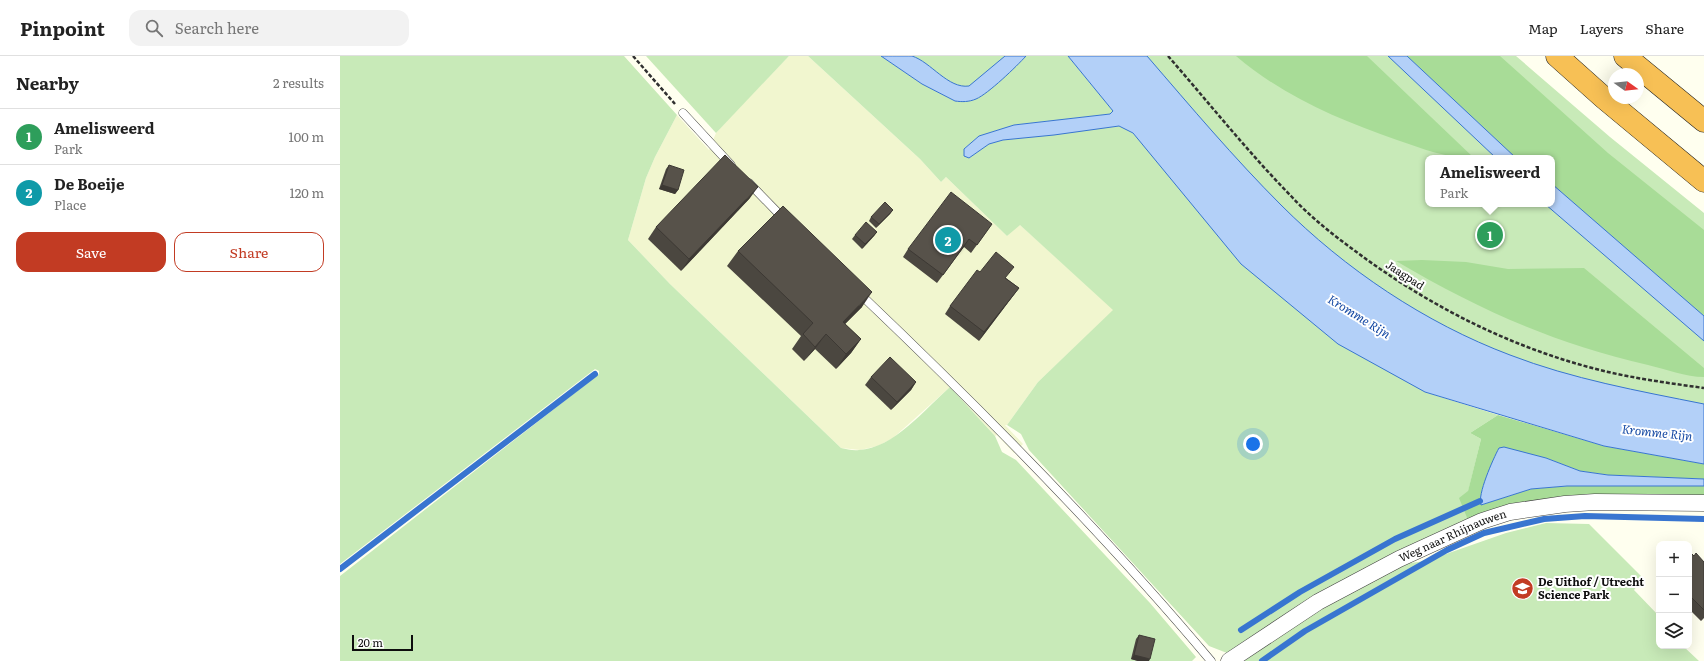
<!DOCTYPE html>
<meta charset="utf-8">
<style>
:root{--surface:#fff;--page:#f2f2f2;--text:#222;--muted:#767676;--line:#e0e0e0;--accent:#c23b23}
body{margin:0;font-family:Literata,serif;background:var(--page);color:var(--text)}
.controls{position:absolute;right:12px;bottom:12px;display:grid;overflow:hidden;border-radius:8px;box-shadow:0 4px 16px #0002}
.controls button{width:36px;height:36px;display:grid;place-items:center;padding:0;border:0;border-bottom:1px solid var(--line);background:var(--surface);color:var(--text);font:20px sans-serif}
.compass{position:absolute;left:1268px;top:12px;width:36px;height:36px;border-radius:50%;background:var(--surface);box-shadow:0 4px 16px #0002;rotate:105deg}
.scale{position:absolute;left:12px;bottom:10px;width:61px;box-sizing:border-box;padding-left:4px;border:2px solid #0e0e0e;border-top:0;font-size:11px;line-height:14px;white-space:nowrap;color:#0e0e0e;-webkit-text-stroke:3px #fff;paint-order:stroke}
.you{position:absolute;left:913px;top:388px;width:14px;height:14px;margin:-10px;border:3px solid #fff;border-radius:50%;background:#1a73e8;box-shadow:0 0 0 6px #1a73e833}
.badge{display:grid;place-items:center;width:26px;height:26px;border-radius:50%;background:var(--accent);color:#fff;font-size:13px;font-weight:700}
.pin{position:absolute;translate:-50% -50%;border:2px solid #fff;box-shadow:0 1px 4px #0006}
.popup{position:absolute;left:1085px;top:99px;width:130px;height:52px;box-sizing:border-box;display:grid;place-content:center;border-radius:8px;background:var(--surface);filter:drop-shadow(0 1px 3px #0005);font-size:13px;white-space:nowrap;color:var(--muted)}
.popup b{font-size:15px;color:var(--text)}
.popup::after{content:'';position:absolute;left:50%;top:100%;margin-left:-8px;border:8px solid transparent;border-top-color:var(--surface)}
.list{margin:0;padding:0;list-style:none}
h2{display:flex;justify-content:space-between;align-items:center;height:52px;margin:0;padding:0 16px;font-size:17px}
h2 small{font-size:13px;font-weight:400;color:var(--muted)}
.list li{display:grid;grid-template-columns:26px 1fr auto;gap:12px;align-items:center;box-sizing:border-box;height:56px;padding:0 16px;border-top:1px solid var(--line)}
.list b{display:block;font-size:15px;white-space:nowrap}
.list p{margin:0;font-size:13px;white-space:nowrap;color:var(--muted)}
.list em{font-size:13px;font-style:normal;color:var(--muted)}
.actions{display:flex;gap:8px;padding:12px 16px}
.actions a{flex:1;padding:9px 0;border:1px solid var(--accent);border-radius:12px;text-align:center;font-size:14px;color:var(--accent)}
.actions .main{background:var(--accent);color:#fff}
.icon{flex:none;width:22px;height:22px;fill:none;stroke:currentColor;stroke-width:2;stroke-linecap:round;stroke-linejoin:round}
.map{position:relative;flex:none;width:1364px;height:605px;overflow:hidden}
header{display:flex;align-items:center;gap:24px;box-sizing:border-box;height:56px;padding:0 20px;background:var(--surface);border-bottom:1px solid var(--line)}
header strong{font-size:19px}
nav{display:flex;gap:22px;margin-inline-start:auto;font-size:14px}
.search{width:280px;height:36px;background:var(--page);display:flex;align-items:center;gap:10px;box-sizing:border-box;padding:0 14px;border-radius:12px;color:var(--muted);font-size:15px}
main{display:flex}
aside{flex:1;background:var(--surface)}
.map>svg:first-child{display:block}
.farmland{fill:#f1f6cf}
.green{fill:#c8eab8;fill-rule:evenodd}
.forest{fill:#a8dc97}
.water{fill:#b3d0f8;stroke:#3875d0}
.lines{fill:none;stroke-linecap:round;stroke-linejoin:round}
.stream{stroke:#3875d0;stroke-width:6}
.lane-casing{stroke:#414141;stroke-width:9}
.street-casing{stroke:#414141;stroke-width:17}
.highway-casing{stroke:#1f1f1f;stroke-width:23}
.path{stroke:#303030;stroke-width:2.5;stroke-dasharray:4 2;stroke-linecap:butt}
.lane{stroke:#fff;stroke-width:8}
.street{stroke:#fff;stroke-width:16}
.highway{stroke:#f7c055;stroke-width:22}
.wall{fill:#4b4740}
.shaded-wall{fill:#3d3934}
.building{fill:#57524a;stroke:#3d3934}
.labels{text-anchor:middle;stroke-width:4;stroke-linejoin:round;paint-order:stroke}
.street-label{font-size:11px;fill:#0e0e0e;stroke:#fff}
.poi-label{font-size:11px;font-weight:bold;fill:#0e0e0e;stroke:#fff;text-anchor:start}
.water-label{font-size:12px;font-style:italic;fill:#1448a3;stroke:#fff}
</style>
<header>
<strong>Pinpoint</strong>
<div class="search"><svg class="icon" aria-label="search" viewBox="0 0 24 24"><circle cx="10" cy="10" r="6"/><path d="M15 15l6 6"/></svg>Search here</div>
<nav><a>Map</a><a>Layers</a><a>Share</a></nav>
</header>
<main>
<aside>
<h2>Nearby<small>2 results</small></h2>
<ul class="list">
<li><span class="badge" style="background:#2e9e5b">1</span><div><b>Amelisweerd</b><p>Park</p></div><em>100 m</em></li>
<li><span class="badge" style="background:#0f9aa8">2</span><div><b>De Boeije</b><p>Place</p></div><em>120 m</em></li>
</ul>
<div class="actions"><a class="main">Save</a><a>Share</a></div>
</aside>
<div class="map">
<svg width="1364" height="605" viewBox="0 0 1364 605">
<rect width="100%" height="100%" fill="#ffffef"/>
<!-- farmland -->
<path class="farmland" d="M 449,0 L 468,0 L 580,103 L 601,126 L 606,121 L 667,180 L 679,168 L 774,254 L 698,326 L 667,369 L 665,369 L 683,388 L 674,397 L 657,379 L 655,380 L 610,331 L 553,382 L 538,390 L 520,394 L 501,392 L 330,228 L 288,184 L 306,122 L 315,101 L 337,59 L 369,94 L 376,77 L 389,62 Z"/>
<!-- green -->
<g class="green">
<path d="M 0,0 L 284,0 L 337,59 L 315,101 L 306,122 L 288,184 L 330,228 L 501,392 C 507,393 513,395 519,394 C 553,393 586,352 610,331 L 655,380 L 662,396 L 676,404 L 810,547 L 856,601 L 852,605 L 0,605 L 0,520 L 259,318 L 259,315 L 255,313 L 0,508 Z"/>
<path d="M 306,0 L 449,0 L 376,77 Z"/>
<path d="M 468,0 L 541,0 L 582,28 L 615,45 L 629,45 L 640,41 L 686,0 L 728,0 L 773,55 L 771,58 L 674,69 L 639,80 L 624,93 L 629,102 L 649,88 L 663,84 L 779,70 L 789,74 L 1085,336 L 1158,359 L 1130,377 L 1141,383 L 1128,436 L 1128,464 L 887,597 L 869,590 L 689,394 L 681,378 L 667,369 L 698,326 L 773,254 L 680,169 L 667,180 L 606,121 L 601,126 L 580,103 Z"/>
<path d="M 561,0 L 672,0 L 625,39 Z"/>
<path d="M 775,0 L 1176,0 L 1270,81 L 1364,157 L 1364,368 L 1279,354 L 957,201 ZM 1088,102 L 1212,102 L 1212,148 L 1088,148 Z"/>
<path d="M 1206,467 L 1249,468 L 1303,522 L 1294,534 L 1319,560 L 1319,590 L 1343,590 L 1359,605 L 899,605 L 957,567 L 1062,508 L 1086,505 L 1166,477 Z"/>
</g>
<!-- forest -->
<g class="forest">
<path d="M 896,0 L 1027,0 L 1134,102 C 1106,102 1083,93 1057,84 C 999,64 943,40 896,0 Z"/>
<path d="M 1067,0 L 1160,0 L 1268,97 L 1364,174 L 1364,260 L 1212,128 L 1212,102 L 1176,102 Z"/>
<path d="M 1082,204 L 1126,206 L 1168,213 L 1244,212 L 1364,312 L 1364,321 C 1346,321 1325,313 1308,309 C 1214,287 1139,254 1056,205 Z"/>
<path d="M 1158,359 L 1264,390 L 1364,408 L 1364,423 L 1268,419 L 1240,415 L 1206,402 L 1159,392 L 1141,440 L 1141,449 L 1191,433 L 1227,430 L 1364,430 L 1364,440 L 1284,438 L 1245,440 L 1128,464 L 1119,442 L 1128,435 L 1141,383 L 1130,377 Z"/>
</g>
<!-- water -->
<g class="water">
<path d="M 541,0 C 550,0 564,0 572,0 C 591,6 608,33 629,30 L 665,0 L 686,0 C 677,10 648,38 636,43 C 629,46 622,46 615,45 L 582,28 Z"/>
<path d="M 728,0 L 807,0 C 851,51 894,102 941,149 C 1005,213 1085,267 1170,299 C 1232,323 1299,335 1364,348 L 1364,408 L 1264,390 L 1085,336 L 998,288 L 901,208 L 793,77 L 779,70 L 714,79 L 663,84 L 649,88 L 629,102 L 624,100 L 624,93 L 639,80 L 674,69 L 770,58 L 773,55 Z"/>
<path d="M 1048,0 L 1067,0 L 1176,102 L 1156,102 Z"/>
<path d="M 1212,128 L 1364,260 L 1364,285 L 1205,148 L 1212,148 Z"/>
<path d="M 1164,391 L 1206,402 L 1240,415 L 1268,419 L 1364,423 L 1364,430 L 1227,430 L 1191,433 L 1141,449 C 1137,439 1153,403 1159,392 Z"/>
</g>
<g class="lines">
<!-- stream -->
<g class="stream">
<path d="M 0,513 L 255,318"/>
<path d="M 901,574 L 960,536 L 1055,483 L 1140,445"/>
<path d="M 922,605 L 965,575 L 1107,494 L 1144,477 L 1204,463 L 1245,460 L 1364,463"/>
</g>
<defs>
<g id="lane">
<path d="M 343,57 L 391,109"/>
<path d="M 409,127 L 444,163"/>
<path d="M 519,237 C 642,354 762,475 871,605"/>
</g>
<g id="street">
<path id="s1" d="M 889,605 L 978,546 L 1059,503 L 1142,465 L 1170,456 L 1225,448 L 1255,446 L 1364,447"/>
</g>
<g id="highway">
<path d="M 1217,0 L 1264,42 L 1364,125"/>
<path d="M 1285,0 L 1364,65"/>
</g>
</defs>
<!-- lane casing -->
<use href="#lane" class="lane-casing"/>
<!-- street casing -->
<use href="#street" class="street-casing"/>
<!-- highway casing -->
<use href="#highway" class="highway-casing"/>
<!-- path -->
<g class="path">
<path d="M 293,0 L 335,48"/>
<path d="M 828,0 C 869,47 908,96 951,140 C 973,164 1000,184 1026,203 C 1101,257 1186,298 1277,318 C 1306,324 1335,328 1364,332"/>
</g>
<!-- lane -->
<use href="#lane" class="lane"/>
<!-- street -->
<use href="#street" class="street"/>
<!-- highway -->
<use href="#highway" class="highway"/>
</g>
<!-- wall -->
<g class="wall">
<path d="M 329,109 L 338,134 L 335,138 L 319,133 L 326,113 Z"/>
<path d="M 410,142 L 341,215 L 308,183 L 316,171 Z"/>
<path d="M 553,154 L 550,158 L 536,172 L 529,165 L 531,161 Z"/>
<path d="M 652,168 L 631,197 L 624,191 L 597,227 L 563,201 L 568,193 Z"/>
<path d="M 537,176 L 534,180 L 522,193 L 512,183 L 515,179 Z"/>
<path d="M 398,195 L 522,251 L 505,268 L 521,283 L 511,297 L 496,313 L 475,293 L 464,305 L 452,293 L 461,280 L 387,210 Z"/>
<path d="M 640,216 L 666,222 L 679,232 L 639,285 L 605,258 L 610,250 Z"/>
<path d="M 531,321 L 576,326 L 571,334 L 551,354 L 525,329 Z"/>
<path d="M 1349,495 L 1354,500 L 1364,506 L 1364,562 L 1361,565 L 1349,553 Z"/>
<path d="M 799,579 L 809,605 L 798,605 L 791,603 L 796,583 Z"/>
</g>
<!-- shaded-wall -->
<g class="shaded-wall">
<path d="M 322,129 L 338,134 L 335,138 L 319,133 Z"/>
<path d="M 418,131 L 410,142 L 341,215 L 349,203 Z"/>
<path d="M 553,154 L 550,158 L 536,172 L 539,168 Z"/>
<path d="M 537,176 L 534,180 L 522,193 L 525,188 Z"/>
<path d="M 679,232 L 673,240 L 639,285 L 644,276 Z"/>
<path d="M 532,236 L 522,251 L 493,280 L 503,266 Z"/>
<path d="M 486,278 L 475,293 L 464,305 L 475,291 Z"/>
<path d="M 521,283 L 511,297 L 496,313 L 506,298 Z"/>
<path d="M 576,326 L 571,334 L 551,354 L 557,346 Z"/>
<path d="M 794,599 L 810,603 L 809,605 L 798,605 L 791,603 Z"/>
</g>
<!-- building -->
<g class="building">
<path d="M 385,99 L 418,131 L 349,203 L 316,171 Z"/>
<path d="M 329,109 L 344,114 L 338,134 L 322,129 Z"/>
<path d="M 611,136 L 652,168 L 637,189 L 629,183 L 603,219 L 568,193 Z"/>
<path d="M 545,146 L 553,154 L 539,168 L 531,161 Z"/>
<path d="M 443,150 L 532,236 L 503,266 L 521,283 L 506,298 L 486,278 L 475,291 L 463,278 L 473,267 L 398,195 Z"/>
<path d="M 526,166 L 537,176 L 525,188 L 515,179 Z"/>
<path d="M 656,196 L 674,211 L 665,222 L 679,232 L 644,276 L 610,250 L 637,214 L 640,216 Z"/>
<path d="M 550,301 L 576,326 L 557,346 L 531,321 Z"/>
<path d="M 1349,495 L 1354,500 L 1356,497 L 1364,506 L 1364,554 L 1349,539 Z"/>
<path d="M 799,579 L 815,583 L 810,603 L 794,599 Z"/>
</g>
<!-- icons -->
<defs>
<symbol id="university-disc" viewBox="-11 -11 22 22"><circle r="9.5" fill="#c23b23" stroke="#fff"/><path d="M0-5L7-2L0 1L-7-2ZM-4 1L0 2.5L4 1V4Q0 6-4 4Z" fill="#fff"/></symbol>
</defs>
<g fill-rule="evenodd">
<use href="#university-disc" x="1170" y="520" width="25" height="25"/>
</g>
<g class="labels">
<!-- street labels -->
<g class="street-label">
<text transform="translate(1065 219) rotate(33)" y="4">Jaagpad</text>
<text dy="4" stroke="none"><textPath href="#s1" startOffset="257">Weg naar Rhijnauwen</textPath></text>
</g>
<!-- poi labels -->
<g class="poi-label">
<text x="1198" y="530">De Uithof / Utrecht<tspan x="1198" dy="13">Science Park</tspan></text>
</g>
<!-- water labels -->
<g class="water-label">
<text transform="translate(1019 261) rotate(32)" y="4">Kromme Rijn</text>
<text transform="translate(1317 377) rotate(6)" y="4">Kromme Rijn</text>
</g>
</g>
</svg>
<div class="controls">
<button>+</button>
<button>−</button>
<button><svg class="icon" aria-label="layers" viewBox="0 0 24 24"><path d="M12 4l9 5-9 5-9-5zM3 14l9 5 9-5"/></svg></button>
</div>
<svg class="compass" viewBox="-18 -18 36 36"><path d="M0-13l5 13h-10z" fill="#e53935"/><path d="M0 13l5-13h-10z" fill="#767676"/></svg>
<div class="scale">20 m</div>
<div class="you"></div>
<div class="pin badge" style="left:1150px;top:179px;background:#2e9e5b">1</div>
<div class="popup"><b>Amelisweerd</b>Park</div>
<div class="pin badge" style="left:608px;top:184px;background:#0f9aa8">2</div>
</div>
</main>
